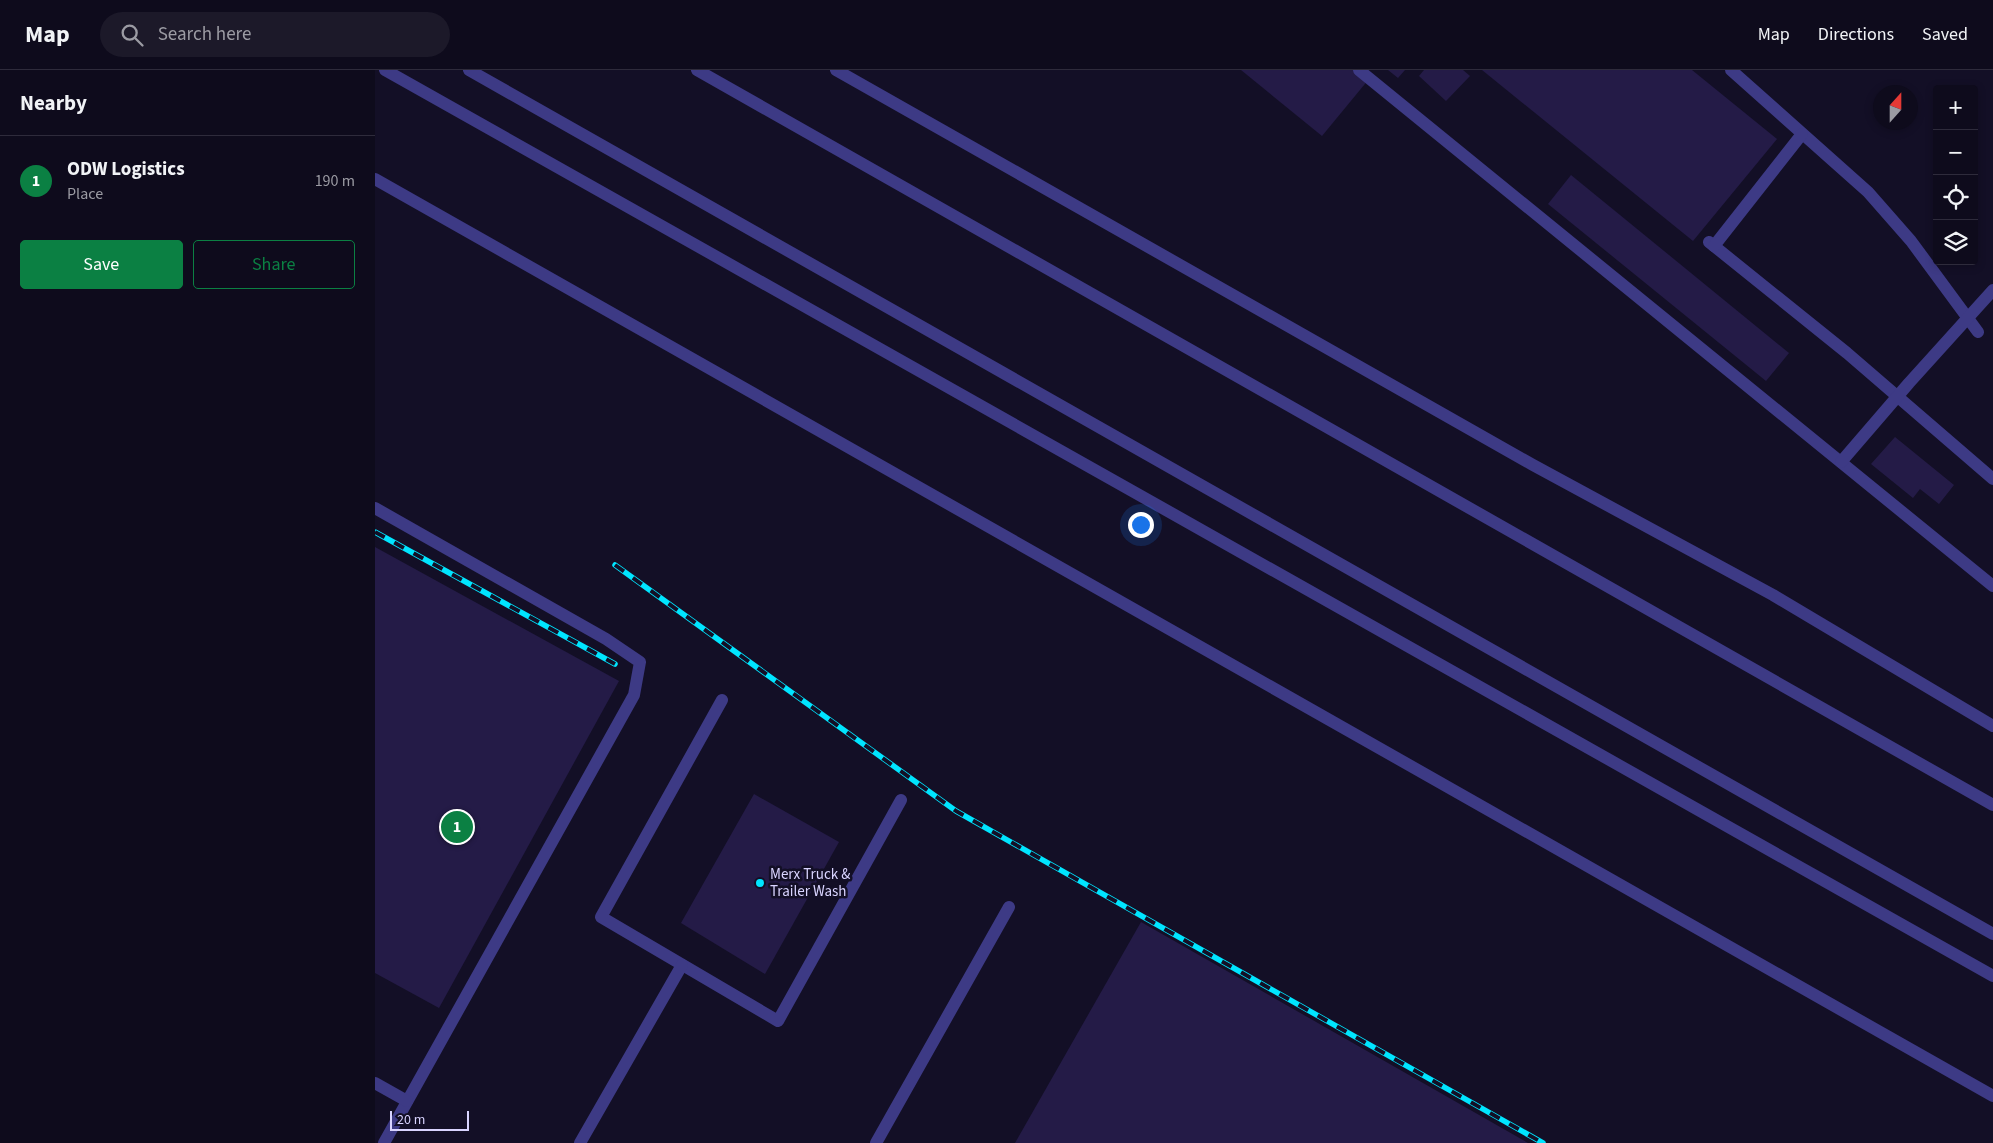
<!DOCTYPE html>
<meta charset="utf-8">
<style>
:root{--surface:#0e0b1c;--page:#1c1929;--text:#f1f3f6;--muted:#9b9ba3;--line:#2e2b3b;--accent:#0b8043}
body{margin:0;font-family:"Source Sans 3",sans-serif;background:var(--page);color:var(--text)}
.controls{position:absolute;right:15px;top:15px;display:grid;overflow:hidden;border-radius:5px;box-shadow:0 2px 8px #0003}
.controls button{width:45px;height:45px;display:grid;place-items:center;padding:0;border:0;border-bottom:1px solid var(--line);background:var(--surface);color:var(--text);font:25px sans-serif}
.compass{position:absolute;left:1498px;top:15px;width:45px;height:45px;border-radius:50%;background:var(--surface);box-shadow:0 2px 8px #0003;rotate:21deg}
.scale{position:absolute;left:15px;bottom:12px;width:79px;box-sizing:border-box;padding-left:5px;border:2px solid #d9d4ff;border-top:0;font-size:14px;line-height:18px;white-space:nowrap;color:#d9d4ff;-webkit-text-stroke:4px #130f26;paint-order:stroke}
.you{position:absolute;left:765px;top:454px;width:18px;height:18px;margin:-12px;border:4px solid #fff;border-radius:50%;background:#1a73e8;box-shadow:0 0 0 8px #1a73e833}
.badge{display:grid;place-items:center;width:32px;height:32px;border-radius:50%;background:var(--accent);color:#fff;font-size:16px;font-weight:700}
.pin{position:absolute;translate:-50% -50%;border:2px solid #fff;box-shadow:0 1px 5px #0006}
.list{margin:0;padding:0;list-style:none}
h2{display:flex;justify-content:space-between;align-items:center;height:65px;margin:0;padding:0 20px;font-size:21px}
h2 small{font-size:16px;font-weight:400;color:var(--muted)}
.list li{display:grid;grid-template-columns:32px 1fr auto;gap:15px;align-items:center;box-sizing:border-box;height:90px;padding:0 20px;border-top:1px solid var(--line)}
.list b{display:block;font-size:19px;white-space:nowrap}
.list p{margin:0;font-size:16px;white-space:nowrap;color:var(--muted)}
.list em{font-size:16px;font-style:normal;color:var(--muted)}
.actions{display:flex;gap:10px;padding:15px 20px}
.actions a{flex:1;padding:11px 0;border:1px solid var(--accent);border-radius:5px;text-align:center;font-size:18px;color:var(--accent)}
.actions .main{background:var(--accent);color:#fff}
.icon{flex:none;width:28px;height:28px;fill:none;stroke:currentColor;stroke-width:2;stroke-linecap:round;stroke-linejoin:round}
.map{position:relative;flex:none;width:1618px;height:1073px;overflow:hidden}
header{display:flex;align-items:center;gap:30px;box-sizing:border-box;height:70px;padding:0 25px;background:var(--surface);border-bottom:1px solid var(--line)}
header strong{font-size:24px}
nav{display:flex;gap:28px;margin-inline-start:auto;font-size:18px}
.search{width:350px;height:45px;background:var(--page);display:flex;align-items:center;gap:12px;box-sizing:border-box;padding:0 18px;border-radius:28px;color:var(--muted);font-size:19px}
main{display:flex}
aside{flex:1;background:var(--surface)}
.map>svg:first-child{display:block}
.building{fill:#241b47}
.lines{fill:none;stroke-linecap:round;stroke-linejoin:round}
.minor{stroke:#3d3a85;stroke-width:12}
.rail-casing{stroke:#00e5ff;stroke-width:5.5}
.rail{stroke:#130f26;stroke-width:4;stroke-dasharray:11;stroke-linecap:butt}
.poi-dot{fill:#00e5ff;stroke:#130f26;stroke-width:2}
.labels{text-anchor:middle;stroke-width:5;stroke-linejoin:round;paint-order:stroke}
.poi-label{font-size:15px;fill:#d9d4ff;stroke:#130f26;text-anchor:start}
</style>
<header>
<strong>Map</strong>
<div class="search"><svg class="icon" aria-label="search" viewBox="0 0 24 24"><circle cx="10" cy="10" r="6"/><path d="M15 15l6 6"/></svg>Search here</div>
<nav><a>Map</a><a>Directions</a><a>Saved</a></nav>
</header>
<main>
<aside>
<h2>Nearby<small></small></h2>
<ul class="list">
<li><span class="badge">1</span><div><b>ODW Logistics</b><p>Place</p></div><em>190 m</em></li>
</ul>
<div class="actions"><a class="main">Save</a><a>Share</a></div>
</aside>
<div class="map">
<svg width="1618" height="1073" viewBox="0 0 1618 1073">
<rect width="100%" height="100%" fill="#130f26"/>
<!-- building -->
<g class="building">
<path d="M 866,0 L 983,0 L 994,9 L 947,66 Z"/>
<path d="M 1013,0 L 1030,0 L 1023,8 Z"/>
<path d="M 1049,0 L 1088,0 L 1095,6 L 1071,31 L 1044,6 Z"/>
<path d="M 1107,0 L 1317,0 L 1402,69 L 1318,171 Z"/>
<path d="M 1196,105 L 1414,283 L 1391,311 L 1173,134 Z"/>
<path d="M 1520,367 L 1579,415 L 1564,434 L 1545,419 L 1538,428 L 1496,394 Z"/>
<path d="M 0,477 L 244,611 L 64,938 L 0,903 Z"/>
<path d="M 379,724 L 464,772 L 390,904 L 306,853 Z"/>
<path d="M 766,852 L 1153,1073 L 640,1073 Z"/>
</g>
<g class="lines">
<!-- minor -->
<g class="minor">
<path d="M 10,0 L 1618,906"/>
<path d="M 94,0 L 1618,864"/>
<path d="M 322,0 L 1618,735"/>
<path d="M 461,0 L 1158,395 L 1398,525 L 1618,656"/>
<path d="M 984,0 L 1618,516"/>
<path d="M 1356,0 L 1493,122 L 1536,171 L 1603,262"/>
<path d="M 0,109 L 1618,1026"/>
<path d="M 1334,172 L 1472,283 L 1618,409"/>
<path d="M 1339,176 L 1427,64"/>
<path d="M 1466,392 L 1534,313 L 1618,220"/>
<path d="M 0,438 L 231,569 L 265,592 L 259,625 L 9,1073"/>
<path d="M 347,630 L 226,847 L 403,951 L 526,730"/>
<path d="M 0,1013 L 32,1031"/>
<path d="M 205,1073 L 307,895"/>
<path d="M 501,1073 L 634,837"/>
</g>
<defs>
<g id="rail">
<path d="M 0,462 L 240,594"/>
<path d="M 240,495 L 581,741 L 1168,1073"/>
</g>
</defs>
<!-- rail casing -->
<use href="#rail" class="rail-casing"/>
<!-- rail -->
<use href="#rail" class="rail"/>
</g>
<!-- markers -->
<circle class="poi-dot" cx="385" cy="813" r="5"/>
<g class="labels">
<!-- poi labels -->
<g class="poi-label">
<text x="395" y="809">Merx Truck &amp;<tspan x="395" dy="17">Trailer Wash</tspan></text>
</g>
</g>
</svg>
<div class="controls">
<button>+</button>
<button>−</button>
<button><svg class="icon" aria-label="locate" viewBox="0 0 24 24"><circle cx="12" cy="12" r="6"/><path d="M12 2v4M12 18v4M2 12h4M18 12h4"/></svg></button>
<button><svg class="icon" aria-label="layers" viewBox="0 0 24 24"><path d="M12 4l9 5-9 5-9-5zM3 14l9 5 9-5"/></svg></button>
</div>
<svg class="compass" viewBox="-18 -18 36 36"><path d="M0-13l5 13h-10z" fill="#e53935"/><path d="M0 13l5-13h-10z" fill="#9b9ba3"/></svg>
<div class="scale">20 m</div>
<div class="you"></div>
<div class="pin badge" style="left:82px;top:757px">1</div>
</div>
</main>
